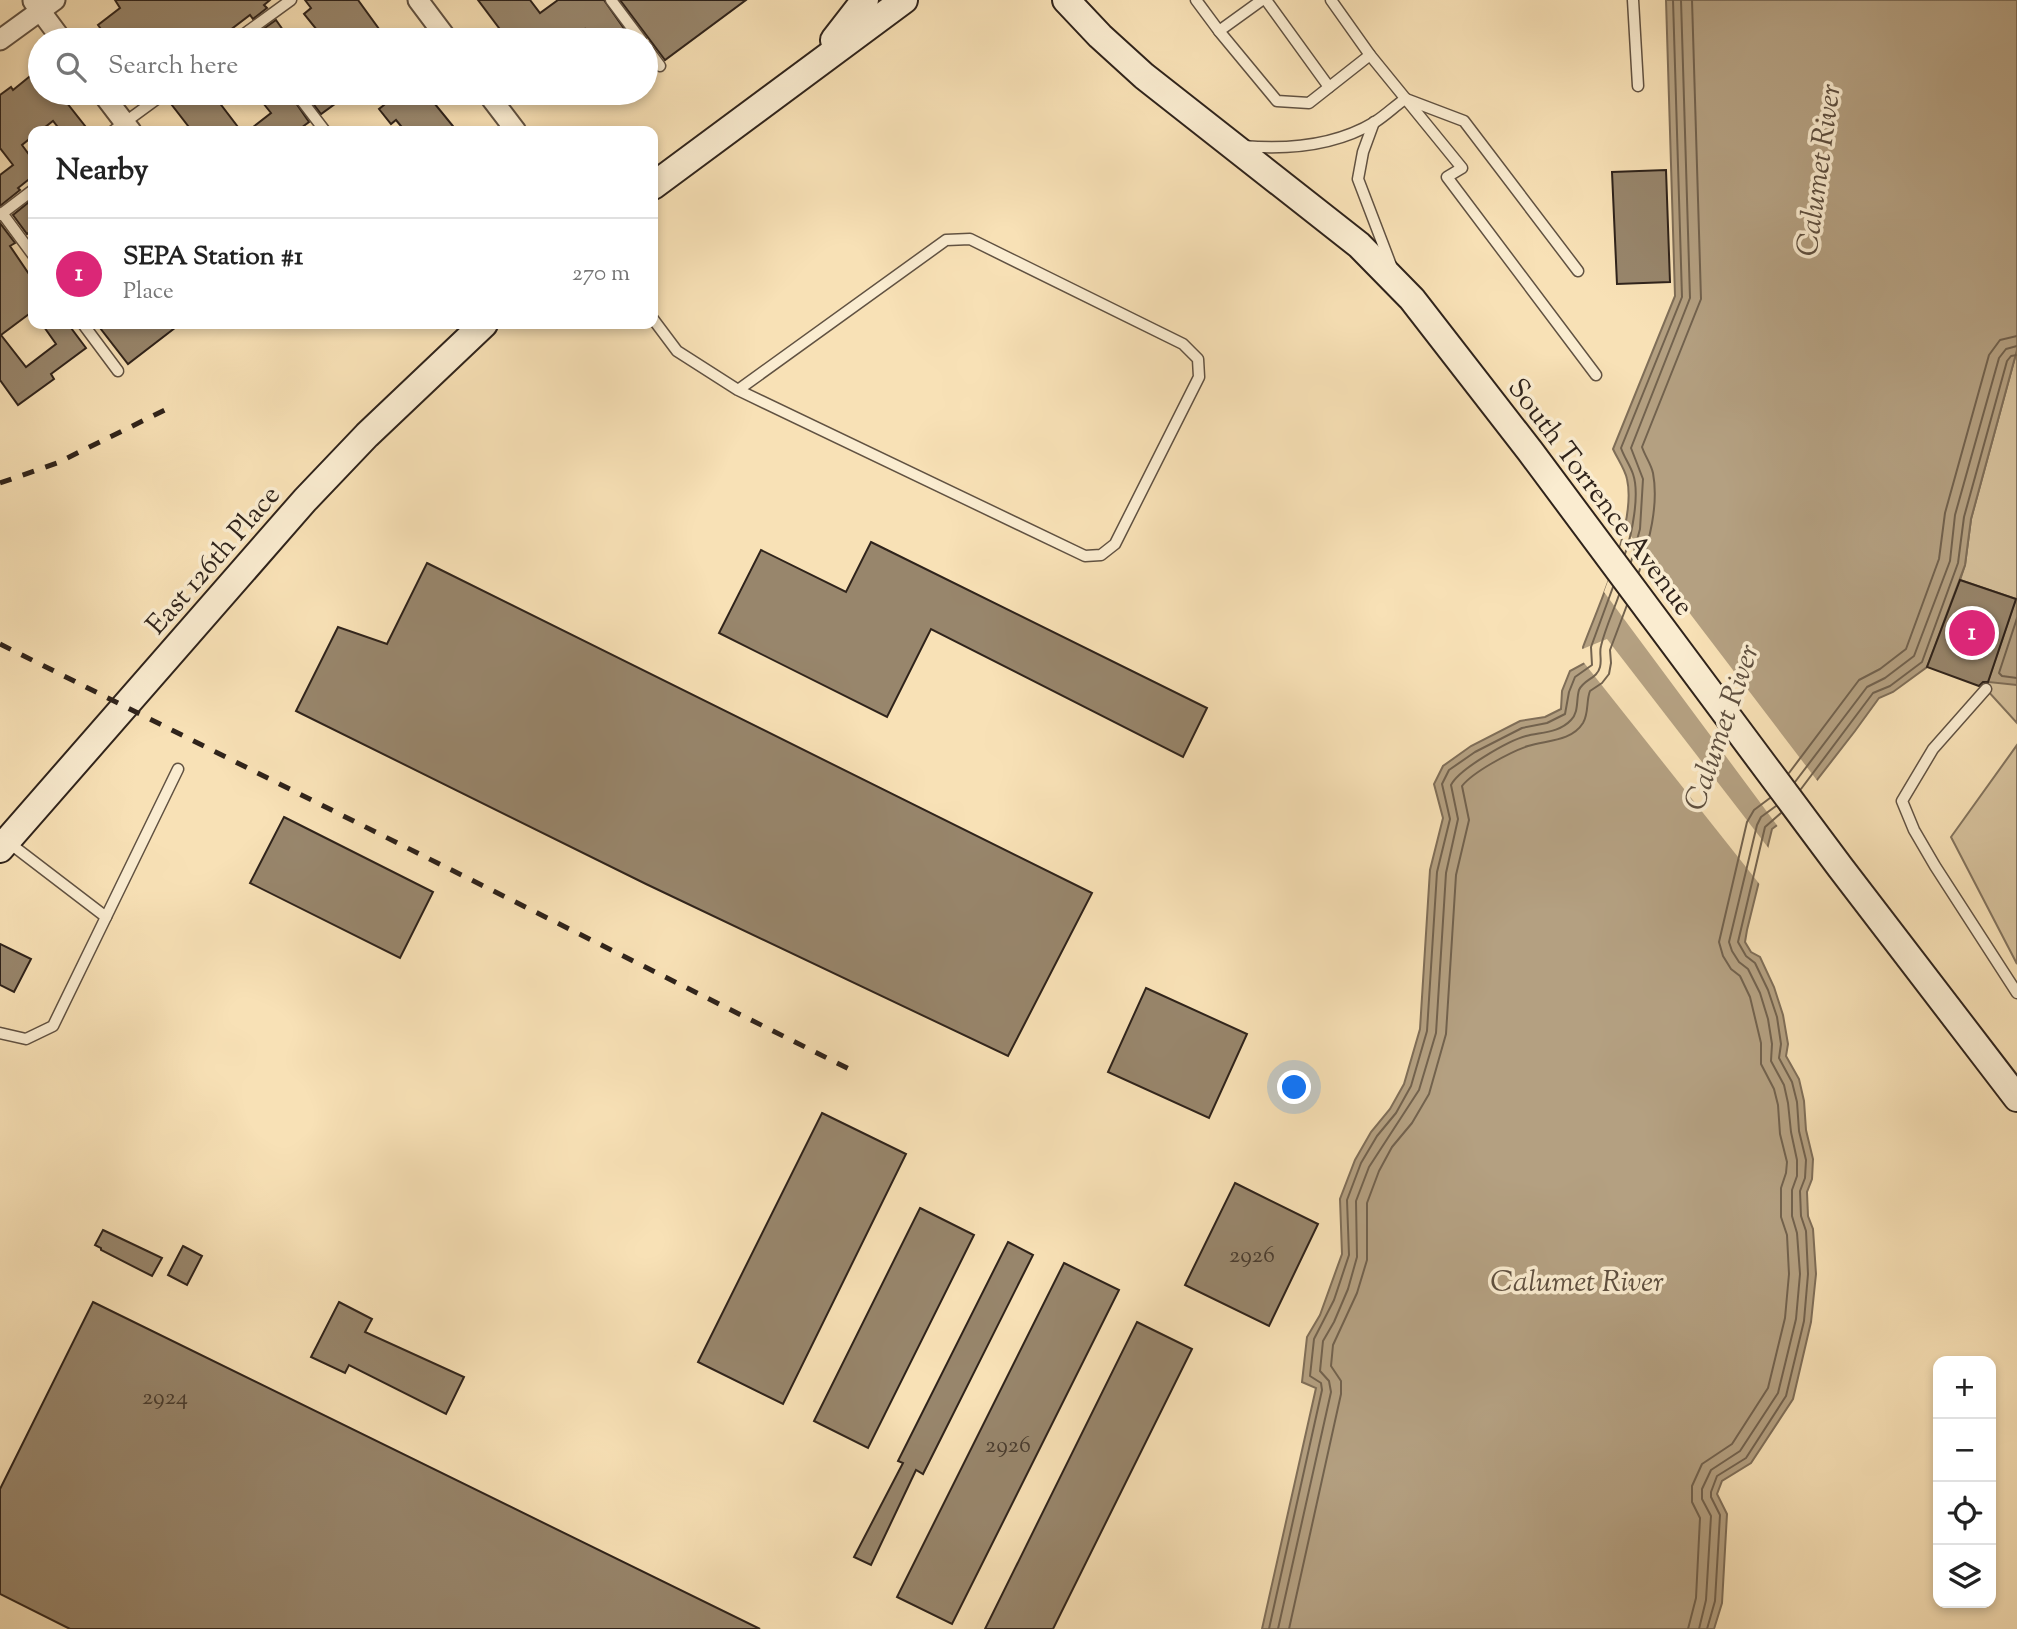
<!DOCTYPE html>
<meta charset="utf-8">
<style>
:root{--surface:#fff;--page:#f6f6f6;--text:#222;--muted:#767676;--line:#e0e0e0;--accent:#db2777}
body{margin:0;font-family:"Sorts Mill Goudy",serif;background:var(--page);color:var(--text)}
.controls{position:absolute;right:21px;bottom:21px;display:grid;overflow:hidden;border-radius:14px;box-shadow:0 4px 10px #0003}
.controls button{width:63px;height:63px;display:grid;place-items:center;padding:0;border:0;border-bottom:2px solid var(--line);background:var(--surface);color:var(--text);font:35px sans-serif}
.you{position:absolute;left:1295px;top:1088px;width:24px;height:24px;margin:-18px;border:5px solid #fff;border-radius:50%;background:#1a73e8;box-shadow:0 0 0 10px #1a73e833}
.badge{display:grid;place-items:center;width:46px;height:46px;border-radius:50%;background:var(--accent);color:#fff;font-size:23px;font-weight:700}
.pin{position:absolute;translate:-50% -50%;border:4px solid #fff;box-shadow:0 2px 7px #0006}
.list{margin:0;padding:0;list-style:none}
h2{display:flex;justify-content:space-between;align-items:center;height:91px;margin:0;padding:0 28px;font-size:30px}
h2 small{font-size:23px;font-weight:400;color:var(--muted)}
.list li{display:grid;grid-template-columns:46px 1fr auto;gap:21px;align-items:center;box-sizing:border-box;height:112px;padding:0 28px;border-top:2px solid var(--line)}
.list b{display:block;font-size:26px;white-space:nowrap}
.list p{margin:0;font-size:23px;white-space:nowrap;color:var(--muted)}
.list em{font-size:23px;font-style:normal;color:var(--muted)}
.icon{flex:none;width:38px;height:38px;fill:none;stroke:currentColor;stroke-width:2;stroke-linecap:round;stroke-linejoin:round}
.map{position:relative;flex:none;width:2017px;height:1629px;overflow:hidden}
.search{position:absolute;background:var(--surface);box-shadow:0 4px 10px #0003;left:28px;top:28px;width:630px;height:77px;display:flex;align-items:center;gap:18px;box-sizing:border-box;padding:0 24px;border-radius:38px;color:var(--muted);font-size:26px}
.panel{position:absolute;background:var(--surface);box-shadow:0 4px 10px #0003;left:28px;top:126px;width:630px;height:203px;border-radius:14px}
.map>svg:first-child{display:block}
.green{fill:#d6c19c;stroke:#82725c;stroke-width:2}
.water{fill:#b4a081;stroke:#7f6e58;stroke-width:2}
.pier{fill:#f8e1b6}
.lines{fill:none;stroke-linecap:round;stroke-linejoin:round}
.shore{stroke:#72624e;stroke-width:2}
.building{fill:#98866c;stroke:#2f231b;stroke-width:2}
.lane-casing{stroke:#615242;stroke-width:13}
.street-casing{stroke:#615242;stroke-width:23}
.secondary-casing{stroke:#2f231b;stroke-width:30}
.lane{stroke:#faecd0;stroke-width:10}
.street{stroke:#faecd0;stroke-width:19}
.secondary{stroke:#faecd0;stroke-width:26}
.rail{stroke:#2f231b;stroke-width:5;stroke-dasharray:12 12;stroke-linecap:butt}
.labels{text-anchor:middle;stroke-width:7;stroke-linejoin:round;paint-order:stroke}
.number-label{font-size:24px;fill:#493c2f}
.street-label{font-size:28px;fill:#2f231b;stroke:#faecd0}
.water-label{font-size:30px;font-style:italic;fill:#5e4f3f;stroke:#faecd0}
</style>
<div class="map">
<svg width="2017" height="1629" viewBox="0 0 2017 1629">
<rect width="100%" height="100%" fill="#f8e1b6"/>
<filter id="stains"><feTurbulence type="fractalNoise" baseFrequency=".00286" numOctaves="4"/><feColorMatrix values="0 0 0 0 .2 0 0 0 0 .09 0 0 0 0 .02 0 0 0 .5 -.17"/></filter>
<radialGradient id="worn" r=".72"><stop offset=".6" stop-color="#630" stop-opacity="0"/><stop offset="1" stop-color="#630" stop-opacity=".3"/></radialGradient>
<!-- green -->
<g class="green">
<path d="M 2017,350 L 2017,723 L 1986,689 L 2016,599 L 1960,580 L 1965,565 L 1971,519 Z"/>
<path d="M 2017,745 L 2017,964 L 1951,837 Z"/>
</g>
<!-- water -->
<g class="water">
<path d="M 1666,0 L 2017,0 L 2017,350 L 1971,519 L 1965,565 L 1927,667 L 1893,692 L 1879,698 L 1855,731 L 1789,816 L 1772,829 L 1747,930 L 1745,942 L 1751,952 L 1760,957 L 1774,987 L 1783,1015 L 1788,1044 L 1786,1056 L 1799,1079 L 1804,1101 L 1806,1130 L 1813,1159 L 1812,1179 L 1807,1192 L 1808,1216 L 1813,1229 L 1816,1274 L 1811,1322 L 1793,1399 L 1751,1463 L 1722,1481 L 1717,1494 L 1727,1514 L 1722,1603 L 1714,1629 L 1262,1629 L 1316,1388 L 1302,1382 L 1307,1337 L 1320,1315 L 1342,1254 L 1340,1199 L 1355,1160 L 1371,1132 L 1390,1109 L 1404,1084 L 1420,1029 L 1430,870 L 1443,818 L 1434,784 L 1443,766 L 1471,746 L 1520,721 L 1545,717 L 1561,709 L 1562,691 L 1570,671 L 1585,663 L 1583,647 C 1599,604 1637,523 1627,479 C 1625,469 1617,458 1613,449 L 1675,296 Z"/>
<path d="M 2017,598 L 2017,685 L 1988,682 L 2016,599 Z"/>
</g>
<!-- pier -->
<g class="pier">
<path d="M 1624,527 L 1819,783 L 1791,819 L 1779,828 L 1604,592 L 1623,539 Z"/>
<path d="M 1607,639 L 1770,850 L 1761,886 L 1581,659 L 1580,650 Z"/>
</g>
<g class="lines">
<!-- shore -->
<g class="shore">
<path d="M 1625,554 C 1632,534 1640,494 1633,474 C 1630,465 1624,457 1621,448 L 1682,297 L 1673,0"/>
<path d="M 1631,562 L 1640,529 L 1643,479 L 1631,448 L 1690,298 L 1681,0"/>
<path d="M 1639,572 C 1649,542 1659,505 1653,473 C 1651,464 1645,456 1642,447 L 1701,299 L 1692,0"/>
<path d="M 2017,618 L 1999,673 L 2002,676 L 2017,678"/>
<path d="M 1789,773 L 1859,680 L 1880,669 L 1906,649 L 1939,559 L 1945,513 L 1989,355 L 2000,340 L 2017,336"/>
<path d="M 1795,782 L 1867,687 L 1885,678 L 1914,656 L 1950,561 L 1955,515 L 1999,358 L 2006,349 L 2017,346"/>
<path d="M 1801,789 L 1873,693 L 1890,686 L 1922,662 L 1958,563 L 1964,517 L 2007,361 L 2011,356 L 2017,355"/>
<path d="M 1269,1629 L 1322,1390 L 1321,1383 L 1310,1376 L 1314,1339 L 1334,1300 L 1349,1255 L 1347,1200 L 1361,1163 L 1377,1136 L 1396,1113 L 1411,1086 L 1427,1031 L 1437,872 L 1450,819 L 1442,784 L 1449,770 L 1475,752 L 1522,728 L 1547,723 L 1565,714 L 1569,692 L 1575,677 L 1592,665 L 1591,647 L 1613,587"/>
<path d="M 1278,1629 L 1331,1392 L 1329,1381 L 1320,1371 L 1323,1341 L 1334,1322 L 1348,1289 L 1357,1257 L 1356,1201 L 1369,1167 L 1419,1090 L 1436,1033 L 1446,873 L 1458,819 L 1451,785 C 1459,769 1508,741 1526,736 C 1541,732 1559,733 1571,720 C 1579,712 1576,700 1579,690 C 1584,679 1597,679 1600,667 C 1602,660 1599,653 1601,646 C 1605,629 1613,612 1619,595"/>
<path d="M 1289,1629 L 1341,1394 L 1341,1381 L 1331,1366 L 1333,1345 L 1357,1293 L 1367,1260 L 1367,1203 L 1379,1171 L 1392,1147 L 1412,1123 L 1429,1094 L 1446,1034 L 1456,875 L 1469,820 L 1462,786 C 1473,772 1510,752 1528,746 C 1546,740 1571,742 1583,723 C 1589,713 1586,701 1590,691 L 1602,683 L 1609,674 L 1611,663 L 1610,650 L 1627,605"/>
<path d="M 1688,1629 L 1696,1598 L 1700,1518 L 1692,1502 L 1692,1486 L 1702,1464 L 1732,1444 L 1768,1388 L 1785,1318 L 1789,1274 L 1787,1235 L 1781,1217 L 1781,1188 L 1786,1173 L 1787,1162 L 1780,1134 L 1778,1105 L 1774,1089 L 1761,1064 L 1761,1043 L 1750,997 L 1740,976 L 1731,969 L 1723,956 L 1719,942 L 1747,822 L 1754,810 L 1770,798"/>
<path d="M 1699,1629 L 1706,1600 L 1711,1516 L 1702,1499 L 1702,1489 L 1711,1470 L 1740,1451 L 1778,1393 L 1796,1319 L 1800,1274 L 1797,1233 L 1792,1216 L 1792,1190 L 1797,1176 L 1797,1160 L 1791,1132 L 1788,1103 L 1784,1085 L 1771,1061 L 1772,1044 L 1768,1019 L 1760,993 L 1748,969 L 1739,962 L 1732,951 L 1729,942 L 1757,825 L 1761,817 L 1776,806"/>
<path d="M 1707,1629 L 1715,1601 L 1720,1515 L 1711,1497 L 1711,1492 L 1717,1476 L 1746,1458 L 1786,1396 L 1804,1321 L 1808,1274 L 1806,1231 L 1801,1216 L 1800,1191 L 1805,1178 L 1806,1160 L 1799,1131 L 1797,1102 L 1792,1082 L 1779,1058 L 1781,1044 L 1777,1017 L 1768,990 L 1755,963 L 1746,956 L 1738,942 L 1765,827 L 1781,813"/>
</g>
</g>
<!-- building -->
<g class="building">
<path d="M 115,0 L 270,0 L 264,5 L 267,8 L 253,19 L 250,15 L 217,40 L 109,40 L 98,25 L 120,8 Z"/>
<path d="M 305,0 L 358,0 L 387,40 L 325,40 L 304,14 L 311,8 Z"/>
<path d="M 478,0 L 530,0 L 540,13 L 558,0 L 604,0 L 632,40 L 593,40 L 585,29 L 570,40 L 508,40 Z"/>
<path d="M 620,0 L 746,0 L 665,60 Z"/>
<path d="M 276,20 L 290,40 L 269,40 L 262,30 Z"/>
<path d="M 40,68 L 40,93 L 59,93 L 89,131 L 61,131 L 53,121 L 40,131 L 33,131 L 33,136 L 22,145 L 33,160 L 33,176 L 18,188 L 20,190 L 0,206 L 0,175 L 13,165 L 0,148 L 0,95 L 11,87 L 13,90 Z"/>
<path d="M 172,93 L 212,93 L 241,131 L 192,131 L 168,100 Z"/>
<path d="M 255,93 L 289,93 L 309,122 L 297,131 L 248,131 L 271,113 Z"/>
<path d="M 305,93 L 350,93 L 321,114 Z"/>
<path d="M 396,93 L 426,93 L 457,131 L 405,131 L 396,120 L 391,124 L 379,109 L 384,105 L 383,103 Z"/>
<path d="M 1666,170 L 1670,282 L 1617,284 L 1612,172 Z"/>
<path d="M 29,202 L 33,208 L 33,229 L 27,234 L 13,215 Z"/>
<path d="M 0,223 L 15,243 L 10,246 L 33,280 L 33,311 L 1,335 L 26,367 L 56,344 L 42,324 L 68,324 L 86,348 L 51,374 L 54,379 L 18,405 L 0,380 Z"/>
<path d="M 97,324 L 180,324 L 128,364 Z"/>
<path d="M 871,542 L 1207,708 L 1183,757 L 931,629 L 887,717 L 719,633 L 761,550 L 846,592 Z"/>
<path d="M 427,563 L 1092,893 L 1008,1056 L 646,884 L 296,711 L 338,627 L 387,644 Z"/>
<path d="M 1960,580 L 2016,599 L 1988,682 L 1983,682 L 1979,686 L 1927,667 Z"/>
<path d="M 284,817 L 433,892 L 400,958 L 250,883 Z"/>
<path d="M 0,944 L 31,959 L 14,992 L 0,985 Z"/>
<path d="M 1146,988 L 1247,1034 L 1209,1118 L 1108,1072 Z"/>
<path d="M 822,1113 L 906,1154 L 783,1404 L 698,1362 Z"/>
<path d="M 1235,1183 L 1318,1224 L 1269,1326 L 1185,1285 Z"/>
<path d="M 920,1208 L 974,1235 L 868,1448 L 814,1421 Z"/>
<path d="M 103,1230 L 162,1258 L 152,1276 L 101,1250 L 101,1248 L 95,1245 Z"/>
<path d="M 1008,1242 L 1033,1255 L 923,1474 L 916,1470 L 871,1565 L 854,1557 L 903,1463 L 898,1461 Z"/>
<path d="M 183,1246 L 202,1256 L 187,1285 L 168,1275 Z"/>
<path d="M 1064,1263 L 1119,1290 L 952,1624 L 897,1597 Z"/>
<path d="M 93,1302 L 760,1629 L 70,1629 L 0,1594 L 0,1489 Z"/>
<path d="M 339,1302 L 372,1319 L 365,1332 L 464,1377 L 446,1414 L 349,1365 L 345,1373 L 311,1357 Z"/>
<path d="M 1137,1322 L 1192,1349 L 1053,1629 L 985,1629 Z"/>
</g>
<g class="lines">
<defs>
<g id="lane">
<path d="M 611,0 L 641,40"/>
<path d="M 1196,0 L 1219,31"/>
<path d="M 1262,0 L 1219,31 L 1277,101 L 1309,103 L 1370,55"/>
<path d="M 1266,0 L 1329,87"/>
<path d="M 1331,0 L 1370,55 L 1462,168 L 1447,177 L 1596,375"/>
<path d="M 1633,0 L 1638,86"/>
<path d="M 249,31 L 256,40"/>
<path d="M 236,40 L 291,0"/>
<path d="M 646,47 L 660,66"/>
<path d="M 296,93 L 325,131"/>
<path d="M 1406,99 L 1464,121 L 1578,271"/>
<path d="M 1374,122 L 1363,152 L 1358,179 L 1392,268"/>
<path d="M 113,131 L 165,93"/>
<path d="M 1243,146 C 1289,150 1335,146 1375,122 C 1386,115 1395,106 1405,99"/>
<path d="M 2,213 L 33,255"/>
<path d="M 0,215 L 33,190"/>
<path d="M 653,319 L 677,351 L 738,390 L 1085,556 L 1101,555 L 1115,544 L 1199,377 L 1198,359 L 1183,344 L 970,239 L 946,240 L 738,390"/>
<path d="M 83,324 L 118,371"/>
<path d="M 1986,689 L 1933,749 L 1902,801 L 1914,830 L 1935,866 L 2017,993"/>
<path d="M 106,917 L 178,769"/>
<path d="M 0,1033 L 26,1039 L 53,1026 L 106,917 L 8,842"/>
</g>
<g id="street">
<path d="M 418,0 L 448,40"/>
<path d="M 33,1 L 62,40"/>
<path d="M 0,40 L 55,0"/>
<path d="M 102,93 L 131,131"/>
<path d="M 487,93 L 516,131"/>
</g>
<g id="secondary">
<path d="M 1066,0 L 1100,36 L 1144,76 L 1359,245 L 1412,299 L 1530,451 L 1840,867 L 2017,1098"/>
<path d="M 834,40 L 865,0"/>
<path d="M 653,186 L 904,0"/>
<path d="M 0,849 L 305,500 L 367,435 L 484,324"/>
</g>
</defs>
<!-- lane casing -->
<use href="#lane" class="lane-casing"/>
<!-- street casing -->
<use href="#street" class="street-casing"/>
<!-- secondary casing -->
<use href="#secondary" class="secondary-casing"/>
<!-- lane -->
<use href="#lane" class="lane"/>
<!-- street -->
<use href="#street" class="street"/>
<!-- secondary -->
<use href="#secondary" class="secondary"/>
<!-- rail -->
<g class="rail">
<path d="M 0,483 L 57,463 L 169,408"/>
<path d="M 0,644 L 853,1071"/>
</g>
</g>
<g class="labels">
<!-- number labels -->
<g class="number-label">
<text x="1252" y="1262">2926</text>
<text x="165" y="1404">2924</text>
<text x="1008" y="1452">2926</text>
</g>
<!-- street labels -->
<g class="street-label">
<text transform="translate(1602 496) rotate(53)" y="10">South Torrence Avenue</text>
<text transform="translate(212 559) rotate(-49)" y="10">East 126th Place</text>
</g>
<!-- water labels -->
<g class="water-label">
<text transform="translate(1818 170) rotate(-82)" y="10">Calumet River</text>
<text transform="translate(1721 727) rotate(-71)" y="10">Calumet River</text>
<text x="1577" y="1291">Calumet River</text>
</g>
</g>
<rect width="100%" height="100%" filter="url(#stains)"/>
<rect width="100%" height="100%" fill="url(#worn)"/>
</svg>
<div class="controls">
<button>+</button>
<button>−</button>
<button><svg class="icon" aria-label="locate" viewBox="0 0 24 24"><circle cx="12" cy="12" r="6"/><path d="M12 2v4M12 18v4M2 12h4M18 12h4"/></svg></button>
<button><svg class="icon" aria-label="layers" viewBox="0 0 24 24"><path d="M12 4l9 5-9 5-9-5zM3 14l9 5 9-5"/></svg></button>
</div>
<div class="you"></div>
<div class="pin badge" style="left:1972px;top:633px">1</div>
<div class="search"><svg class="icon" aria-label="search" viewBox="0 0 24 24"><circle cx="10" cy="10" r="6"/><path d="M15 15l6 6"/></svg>Search here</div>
<section class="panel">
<h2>Nearby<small></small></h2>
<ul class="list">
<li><span class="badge">1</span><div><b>SEPA Station #1</b><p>Place</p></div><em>270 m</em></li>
</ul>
</section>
</div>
